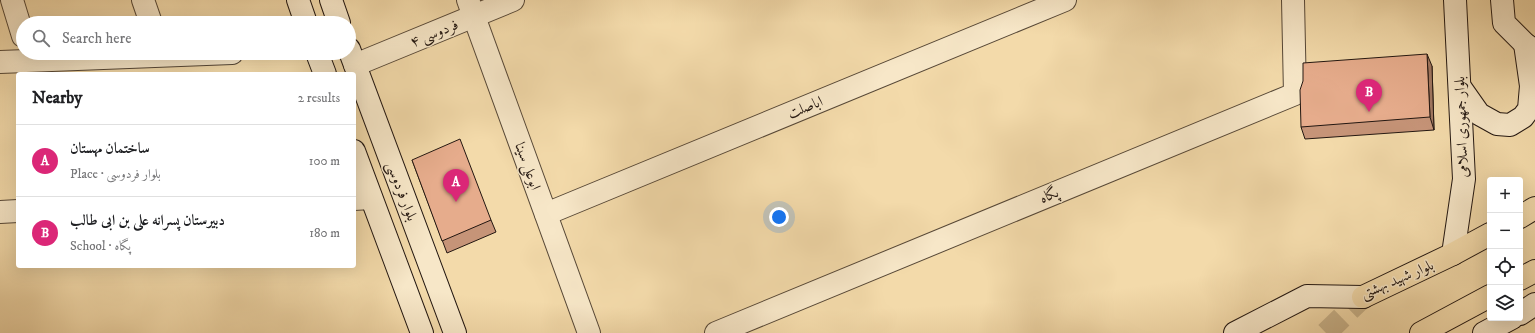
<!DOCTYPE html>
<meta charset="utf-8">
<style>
:root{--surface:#fff;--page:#f6f6f6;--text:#202124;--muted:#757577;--line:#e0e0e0;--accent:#db2777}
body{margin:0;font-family:"IM FELL DW Pica",Amiri,serif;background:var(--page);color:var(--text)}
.controls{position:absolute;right:12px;bottom:12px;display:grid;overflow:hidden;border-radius:4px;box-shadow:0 4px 16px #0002}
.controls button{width:36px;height:36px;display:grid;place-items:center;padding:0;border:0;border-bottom:1px solid var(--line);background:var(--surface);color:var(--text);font:20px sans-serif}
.you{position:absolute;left:779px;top:217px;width:14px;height:14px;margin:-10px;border:3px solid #fff;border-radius:50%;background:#1a73e8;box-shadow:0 0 0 6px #1a73e833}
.badge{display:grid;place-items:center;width:26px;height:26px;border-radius:50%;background:var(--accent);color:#fff;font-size:13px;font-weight:700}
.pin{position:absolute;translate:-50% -33px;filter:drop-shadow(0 1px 2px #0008)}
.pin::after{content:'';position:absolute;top:21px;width:14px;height:12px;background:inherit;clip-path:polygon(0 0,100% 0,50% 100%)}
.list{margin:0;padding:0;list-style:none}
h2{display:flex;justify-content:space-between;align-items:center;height:52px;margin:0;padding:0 16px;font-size:17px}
h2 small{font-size:13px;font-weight:400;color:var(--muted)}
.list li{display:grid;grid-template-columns:26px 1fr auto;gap:12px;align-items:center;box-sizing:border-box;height:72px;padding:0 16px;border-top:1px solid var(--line)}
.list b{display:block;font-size:15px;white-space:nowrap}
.list p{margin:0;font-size:13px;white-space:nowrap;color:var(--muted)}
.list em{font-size:13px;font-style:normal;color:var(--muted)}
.icon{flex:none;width:22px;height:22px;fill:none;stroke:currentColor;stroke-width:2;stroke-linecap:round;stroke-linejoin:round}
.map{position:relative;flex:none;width:1535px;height:333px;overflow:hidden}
.search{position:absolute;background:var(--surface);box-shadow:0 4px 16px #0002;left:16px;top:16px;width:340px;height:44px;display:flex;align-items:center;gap:10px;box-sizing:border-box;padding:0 14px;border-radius:22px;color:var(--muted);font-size:15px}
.panel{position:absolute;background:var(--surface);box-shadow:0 4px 16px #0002;left:16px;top:72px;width:340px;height:196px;border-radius:4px}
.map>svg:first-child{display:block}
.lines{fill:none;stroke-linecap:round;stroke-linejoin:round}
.primary-tunnel{stroke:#c9b38b;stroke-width:22;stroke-dasharray:22 11;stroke-linecap:butt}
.street-casing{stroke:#574837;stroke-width:24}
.secondary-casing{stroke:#231711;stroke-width:24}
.primary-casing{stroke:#231711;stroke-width:24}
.street{stroke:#f7e7c8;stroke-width:22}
.secondary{stroke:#f7e7c8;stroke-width:22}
.primary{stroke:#f3daaa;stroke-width:22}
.wall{fill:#c69478;stroke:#231711}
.shaded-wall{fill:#a17862;stroke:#231711}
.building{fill:#e6ac8c;stroke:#231711}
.labels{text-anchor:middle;stroke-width:3;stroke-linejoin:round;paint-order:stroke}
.street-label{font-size:15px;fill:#231711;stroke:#f7e7c8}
</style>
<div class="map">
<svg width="1535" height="333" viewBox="0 0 1535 333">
<rect width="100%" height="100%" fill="#f3daaa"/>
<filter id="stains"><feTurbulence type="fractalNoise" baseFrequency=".005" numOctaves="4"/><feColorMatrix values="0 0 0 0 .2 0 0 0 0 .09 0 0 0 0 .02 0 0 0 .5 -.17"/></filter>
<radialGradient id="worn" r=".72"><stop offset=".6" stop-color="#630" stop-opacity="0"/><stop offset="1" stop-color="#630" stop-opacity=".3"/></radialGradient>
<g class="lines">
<!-- primary-tunnel -->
<path class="primary-tunnel" d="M 1326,333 L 1363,297"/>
<defs>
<g id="street">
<path d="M 12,0 L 23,36"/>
<path d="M 143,0 L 151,23"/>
<path d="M 468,0 L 589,333"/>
<path d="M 0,62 L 232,53"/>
<path d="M 355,65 L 513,0"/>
<path d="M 354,199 L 371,198"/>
<path d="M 0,212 L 18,211"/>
<path d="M 546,214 L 1065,0"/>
<path d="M 716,333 L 1295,94 L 1293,0"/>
</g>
<g id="secondary">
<path d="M 298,0 L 306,23"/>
<path d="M 331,0 L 339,23"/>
<path d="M 1502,0 L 1504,23 L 1525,44 L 1535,51"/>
<path d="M 349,49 L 455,333"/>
<path d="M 317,53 L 325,74"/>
<path d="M 1460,87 L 1479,114 L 1497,124 L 1510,125 L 1523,117 L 1529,109 L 1531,86 L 1525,44"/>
<path d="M 354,151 L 422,333"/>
<path d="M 1453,254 L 1464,179 L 1455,0"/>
<path d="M 1520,314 L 1535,304"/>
<path d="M 1235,333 L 1307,296 L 1363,297"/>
<path d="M 1484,333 L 1512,318"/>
</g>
<g id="primary">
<path d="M 1520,217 L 1535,208"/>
<path d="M 1520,279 L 1535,271"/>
<path d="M 1363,297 L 1453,254 L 1490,234"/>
<path d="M 1421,333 L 1490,296"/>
</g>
</defs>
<!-- street casing -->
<use href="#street" class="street-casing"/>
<!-- secondary casing -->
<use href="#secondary" class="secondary-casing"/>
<!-- primary casing -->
<use href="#primary" class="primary-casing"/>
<!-- street -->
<use href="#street" class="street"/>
<!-- secondary -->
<use href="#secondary" class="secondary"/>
<!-- primary -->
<use href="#primary" class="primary"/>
</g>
<!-- wall -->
<g class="wall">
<path d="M 1432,66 L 1434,130 L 1305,139 L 1301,127 Z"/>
<path d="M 412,160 L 491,220 L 496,232 L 447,253 Z"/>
</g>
<!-- shaded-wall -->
<path class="shaded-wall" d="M 1427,54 L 1432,66 L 1434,130 L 1430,117 Z"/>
<!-- building -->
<g class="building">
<path d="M 1427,54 L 1430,117 L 1301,127 L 1300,90 L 1303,81 L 1303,63 Z"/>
<path d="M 460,139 L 491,220 L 442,241 L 412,160 Z"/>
</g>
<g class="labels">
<!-- street labels -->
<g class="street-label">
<text transform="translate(434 33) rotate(-22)" y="5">فردوسی ۴</text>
<text transform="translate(805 107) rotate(-22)" y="5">اباصلت</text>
<text transform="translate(1461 127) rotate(-92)" y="5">بلوار جمهوری اسلامی</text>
<text transform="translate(528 166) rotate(70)" y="5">ابوعلی سینا</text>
<text transform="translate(402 191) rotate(69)" y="5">بلوار فردوسی</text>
<text transform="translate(1049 195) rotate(-22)" y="5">پگاه</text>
<text transform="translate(1397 279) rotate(-23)" y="5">بلوار شهید بهشتی</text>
</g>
</g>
<rect width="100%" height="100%" filter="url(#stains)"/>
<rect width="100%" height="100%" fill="url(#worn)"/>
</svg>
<div class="controls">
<button>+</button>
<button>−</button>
<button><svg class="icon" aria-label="locate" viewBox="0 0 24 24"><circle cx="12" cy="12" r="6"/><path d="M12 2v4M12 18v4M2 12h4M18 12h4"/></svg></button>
<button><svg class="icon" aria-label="layers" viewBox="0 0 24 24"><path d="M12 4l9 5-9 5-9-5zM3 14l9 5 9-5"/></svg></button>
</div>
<div class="you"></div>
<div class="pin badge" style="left:456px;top:202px">A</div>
<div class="pin badge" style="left:1369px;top:112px">B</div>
<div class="search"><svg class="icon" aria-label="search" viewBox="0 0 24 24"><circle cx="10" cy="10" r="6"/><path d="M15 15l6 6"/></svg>Search here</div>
<section class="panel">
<h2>Nearby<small>2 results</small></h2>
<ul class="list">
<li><span class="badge">A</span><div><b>ساختمان مهستان</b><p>Place · بلوار فردوسی</p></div><em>100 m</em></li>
<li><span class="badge">B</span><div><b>دبیرستان پسرانه علی بن ابی طالب</b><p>School · پگاه</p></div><em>180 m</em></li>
</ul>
</section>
</div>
